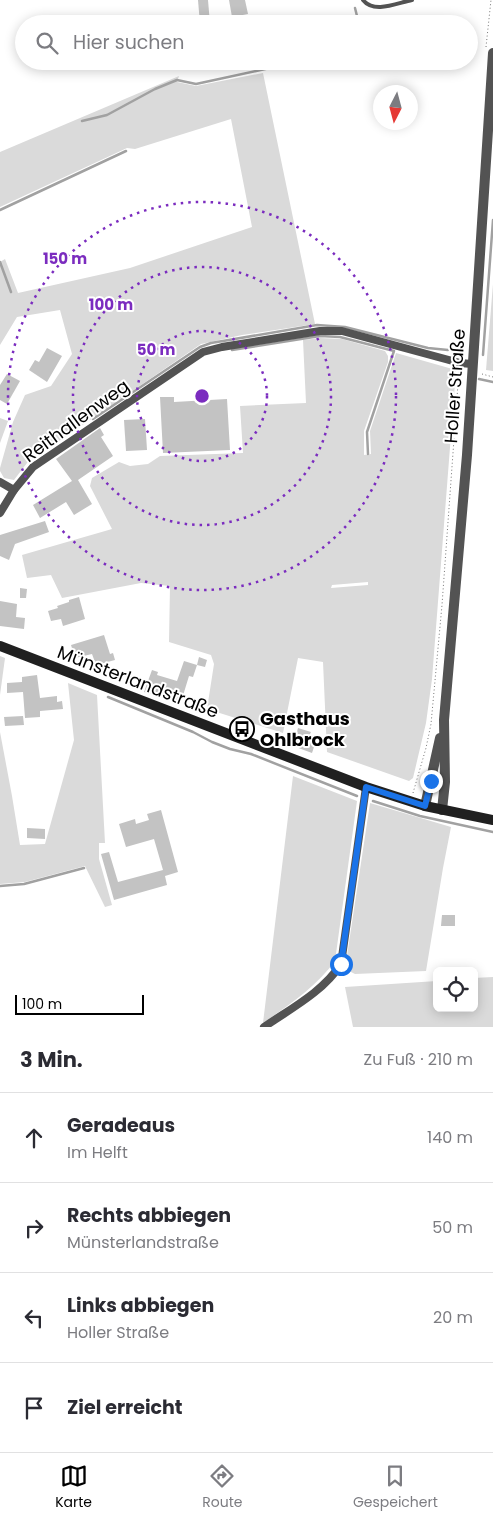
<!DOCTYPE html>
<html lang="de">
<meta charset="utf-8">
<style>
:root{--surface:#fff;--page:#f7f7f7;--text:#2b2b33;--muted:#7c7c81;--line:#e1e1e2;--accent:#000}
body{margin:0;font-family:Poppins,sans-serif;background:var(--page);color:var(--text)}
.controls{position:absolute;right:15px;bottom:15px;display:grid;overflow:hidden;border-radius:8px;box-shadow:0 2px 12px #0003}
.controls button{width:45px;height:45px;display:grid;place-items:center;padding:0;border:0;border-bottom:1px solid var(--line);background:var(--surface);color:var(--text);font:25px sans-serif}
.compass{position:absolute;left:373px;top:85px;width:45px;height:45px;border-radius:50%;background:var(--surface);box-shadow:0 2px 12px #0003;rotate:186deg}
.scale{position:absolute;left:15px;bottom:12px;width:129px;box-sizing:border-box;padding-left:5px;border:2px solid #000;border-top:0;font-size:14px;line-height:18px;white-space:nowrap;color:#000;-webkit-text-stroke:4px #fff;paint-order:stroke}
.stop{position:absolute;width:15px;height:15px;margin:-11px;border:4px solid #1a73e8;border-radius:50%;background:#fff}
.stop.end{background:#1a73e8;border-color:#fff;box-shadow:0 1px 5px #0008}
.list{margin:0;padding:0;list-style:none}
h2{display:flex;justify-content:space-between;align-items:center;height:65px;margin:0;padding:0 20px;font-size:21px}
h2 small{font-size:16px;font-weight:400;color:var(--muted)}
.list li{display:grid;grid-template-columns:32px 1fr auto;gap:15px;align-items:center;box-sizing:border-box;height:90px;padding:0 20px;border-top:1px solid var(--line)}
.list b{display:block;font-size:19px;white-space:nowrap}
.list p{margin:0;font-size:16px;white-space:nowrap;color:var(--muted)}
.list em{font-size:16px;font-style:normal;color:var(--muted)}
.icon{flex:none;width:28px;height:28px;fill:none;stroke:currentColor;stroke-width:2;stroke-linecap:round;stroke-linejoin:round}
.map{position:relative;flex:none;width:493px;height:1027px;overflow:hidden}
.search{position:absolute;background:var(--surface);box-shadow:0 2px 12px #0003;left:15px;right:15px;top:15px;height:55px;display:flex;align-items:center;gap:12px;box-sizing:border-box;padding:0 18px;border-radius:28px;color:var(--muted);font-size:19px}
.sheet{height:425px;background:var(--surface)}
nav{display:flex;justify-content:space-around;align-items:center;box-sizing:border-box;height:70px;border-top:1px solid var(--line);background:var(--surface);font-size:14px;color:var(--muted)}
nav a{display:grid;justify-items:center;gap:2px}
nav .on{color:var(--accent)}
.map>svg:first-child{display:block}
.green{fill:#dadada;fill-rule:evenodd}
.lines{fill:none;stroke-linecap:round;stroke-linejoin:round}
.stream{stroke:#a1a1a1;stroke-width:2.5}
.building{fill:#c3c3c3}
.path{stroke:#757575;stroke-width:1;stroke-dasharray:1 2.5;stroke-linecap:butt}
.service{stroke:#535353;stroke-width:4}
.minor{stroke:#535353;stroke-width:8}
.tertiary{stroke:#535353;stroke-width:10}
.secondary{stroke:#202020;stroke-width:10}
.route{stroke:#1a73e8;stroke-width:6}
.ring{fill:none;stroke:#7b2cbf;stroke-width:2.5;stroke-dasharray:2.5 5}
.labels{text-anchor:middle;stroke-width:4;stroke-linejoin:round;paint-order:stroke}
.street-label{font-size:18px;fill:#000;stroke:#fff}
.poi-label{font-size:18px;font-weight:bold;fill:#000;stroke:#fff;text-anchor:start}
.centre{fill:#7b2cbf;stroke:#fff;stroke-width:2.5}
.ring-label{font-size:15px;text-anchor:middle;font-weight:bold;fill:#7b2cbf;stroke:#fff;stroke-width:4;stroke-linejoin:round;paint-order:stroke}
</style>
<div class="map">
<svg width="493" height="1027" viewBox="0 0 493 1027">
<rect width="100%" height="100%" fill="#fff"/>
<!-- green -->
<g class="green">
<path d="M 263,73 L 315,324 L 242,335 L 201,344 L 27,463 L 14,480 L 4,478 L 0,471 L 0,468 L 13,422 L 25,395 L 51,386 L 72,354 L 60,310 L 17,317 L 0,345 L 0,262 L 5,259 L 18,293 L 130,268 L 252,227 L 231,119 L 135,149 L 127,148 L 0,207 L 0,152 L 179,76 L 177,82 L 196,86 Z"/>
<path d="M 493,284 L 493,371 L 486,370 Z"/>
<path d="M 320,338 L 342,339 L 385,351 L 388,356 L 388,362 L 364,431 L 364,455 L 371,454 L 370,431 L 396,353 L 456,370 L 432,679 L 426,723 L 413,778 L 409,781 L 327,752 L 323,662 L 298,658 L 283,733 L 207,709 L 214,664 L 211,655 L 169,642 L 170,586 L 141,583 L 62,598 L 51,575 L 27,578 L 22,555 L 112,529 L 90,486 L 92,478 L 119,462 L 130,466 L 148,464 L 160,456 L 243,453 L 240,406 L 306,403 L 303,340 ZM 368,582 L 368,585 L 331,588 L 332,585 Z"/>
<path d="M 0,418 L 8,421 L 0,443 Z"/>
<path d="M 0,656 L 5,658 L 0,695 Z"/>
<path d="M 68,683 L 97,695 L 105,843 L 99,843 L 99,859 L 112,905 L 105,907 L 85,866 L 25,882 L 0,884 L 0,732 L 12,796 L 20,845 L 45,844 L 74,740 Z"/>
<path d="M 293,776 L 357,801 L 335,961 C 316,987 289,1005 263,1023 Z"/>
<path d="M 370,803 L 451,827 L 443,868 L 426,971 L 355,974 L 345,969 Z"/>
<path d="M 493,977 L 493,1027 L 353,1027 L 345,987 L 437,981 L 437,1008 L 474,1008 L 474,978 Z"/>
</g>
<g class="lines">
<!-- stream -->
<g class="stream">
<path d="M 355,8 L 359,24"/>
<path d="M 82,121 L 107,115 L 155,89 L 177,80 L 196,84 L 302,61"/>
<path d="M 0,210 L 126,151"/>
<path d="M 0,262 L 11,292"/>
<path d="M 232,350 L 320,336 L 340,337 L 394,351 L 367,432 L 368,454"/>
<path d="M 483,355 L 493,220"/>
<path d="M 479,379 L 493,382"/>
<path d="M 93,419 L 200,347 L 211,343 L 317,325 L 345,327 L 428,348 L 448,350"/>
<path d="M 108,697 L 193,732 L 212,742 L 230,749 L 251,754 L 357,796"/>
<path d="M 373,801 L 420,816 L 493,832"/>
<path d="M 0,886 L 24,884 L 84,868"/>
</g>
</g>
<!-- building -->
<g class="building">
<path d="M 198,0 L 208,0 L 210,24 L 200,24 Z"/>
<path d="M 229,0 L 245,0 L 248,14 L 232,17 Z"/>
<path d="M 47,348 L 62,356 L 47,382 L 29,370 L 35,360 L 39,362 Z"/>
<path d="M 7,374 L 20,381 L 7,404 L 0,400 L 0,385 Z"/>
<path d="M 160,397 L 174,397 L 174,402 L 227,399 L 230,450 L 163,453 Z"/>
<path d="M 145,419 L 147,450 L 126,451 L 124,420 Z"/>
<path d="M 100,428 L 104,435 L 101,437 L 113,456 L 78,480 L 92,504 L 74,515 L 66,502 L 40,518 L 33,505 L 72,481 L 56,459 Z"/>
<path d="M 45,521 L 49,532 L 15,544 L 9,560 L 0,556 L 0,535 Z"/>
<path d="M 20,588 L 27,589 L 26,598 L 20,598 Z"/>
<path d="M 79,597 L 85,619 L 63,626 L 61,619 L 51,621 L 48,611 L 58,608 L 57,606 L 69,602 L 69,600 Z"/>
<path d="M 0,601 L 17,604 L 16,617 L 25,618 L 24,629 L 0,626 Z"/>
<path d="M 104,635 L 110,654 L 113,653 L 115,660 L 96,665 L 92,654 L 75,658 L 71,645 Z"/>
<path d="M 199,657 L 207,660 L 205,667 L 197,665 Z"/>
<path d="M 184,661 L 197,665 L 193,677 L 189,676 L 181,702 L 151,693 L 150,694 L 144,692 L 152,670 L 158,672 L 157,675 L 177,681 Z"/>
<path d="M 37,675 L 40,698 L 57,696 L 57,702 L 62,701 L 63,709 L 40,711 L 40,717 L 25,718 L 23,692 L 7,693 L 7,683 L 22,682 L 22,677 Z"/>
<path d="M 23,716 L 24,725 L 5,726 L 4,717 Z"/>
<path d="M 298,728 L 311,732 L 308,738 L 316,741 L 312,753 L 293,746 Z"/>
<path d="M 161,810 L 178,872 L 165,876 L 167,885 L 114,900 L 101,854 L 109,852 L 118,882 L 163,870 L 154,839 L 126,847 L 119,824 L 135,819 L 136,824 L 149,820 L 147,814 Z"/>
<path d="M 27,828 L 45,829 L 45,839 L 27,838 Z"/>
<path d="M 442,915 L 455,915 L 455,926 L 441,926 Z"/>
</g>
<g class="lines">
<!-- path -->
<g class="path">
<path d="M 486,47 L 491,0"/>
<path d="M 482,374 L 493,377"/>
<path d="M 413,793 L 426,748 L 431,724 L 442,605 L 459,370"/>
</g>
<!-- service -->
<path class="service" d="M 363,0 C 374,14 397,3 412,0"/>
<!-- minor -->
<g class="minor">
<path d="M 0,482 L 14,490"/>
<path d="M 0,513 L 14,490 L 33,467 L 203,352 L 222,347 L 320,331 L 342,331 L 460,363 L 472,364"/>
<path d="M 264,1027 C 290,1009 323,992 341,964 L 366,787"/>
</g>
<!-- tertiary -->
<g class="tertiary">
<path d="M 425,806 L 440,738"/>
<path d="M 442,810 L 445,782 L 444,720 L 467,455 L 493,53"/>
</g>
<!-- secondary -->
<path class="secondary" d="M 0,646 L 366,787 L 425,806 L 493,820"/>
</g>
<g class="lines">
<!-- route -->
<path class="route" d="M 341,964 L 366,787 L 425,806 L 431,781"/>
</g>
<!-- distance rings -->
<g class="ring">
<circle cx="202" cy="396" r="65"/>
<circle cx="202" cy="396" r="129"/>
<circle cx="202" cy="396" r="194"/>
</g>
<!-- icons -->
<defs>
<symbol id="bus-ring" viewBox="-11 -11 22 22"><circle r="9.5" fill="#fff" stroke="#000" stroke-width="1.5"/><path d="M-5-6H5V4H4V6H2V4H-2V6H-4V4H-5ZM-3.5-4V0h7V-4ZM-3.5 1.2v1.5H-2V1.2ZM2 1.2v1.5H3.5V1.2Z" fill="#000"/></symbol>
</defs>
<g fill-rule="evenodd">
<use href="#bus-ring" x="228" y="715" width="28" height="28"/>
</g>
<g class="labels">
<!-- street labels -->
<g class="street-label">
<text transform="translate(455 386) rotate(-86)" y="6">Holler Straße</text>
<text transform="translate(76 421) rotate(-36)" y="6">Reithallenweg</text>
<text transform="translate(138 682) rotate(21)" y="6">Münsterlandstraße</text>
</g>
<!-- poi labels -->
<g class="poi-label">
<text x="260" y="725">Gasthaus<tspan x="260" dy="21">Ohlbrock</tspan></text>
</g>
</g>
<circle cx="202" cy="396" r="8" class="centre"/>
<g class="ring-label">
<text x="65" y="264">150 m</text>
<text x="111" y="310">100 m</text>
<text x="156" y="355">50 m</text>
</g>
</svg>
<div class="controls">
<button><svg class="icon" aria-label="locate" viewBox="0 0 24 24"><circle cx="12" cy="12" r="6"/><path d="M12 2v4M12 18v4M2 12h4M18 12h4"/></svg></button>
</div>
<svg class="compass" viewBox="-18 -18 36 36"><path d="M0-13l5 13h-10z" fill="#e53935"/><path d="M0 13l5-13h-10z" fill="#7c7c81"/></svg>
<div class="scale">100 m</div>
<div class="stop" style="left:341px;top:964px"></div>
<div class="stop end" style="left:431px;top:781px"></div>
<div class="search"><svg class="icon" aria-label="search" viewBox="0 0 24 24"><circle cx="10" cy="10" r="6"/><path d="M15 15l6 6"/></svg>Hier suchen</div>
</div>
<section class="sheet">
<h2>3 Min.<small>Zu Fuß · 210 m</small></h2>
<ul class="list">
<li><svg class="icon" aria-label="ahead" viewBox="0 0 24 24"><path d="M12 20V5M6 11l6-6 6 6"/></svg><div><b>Geradeaus</b><p>Im Helft</p></div><em>140 m</em></li>
<li><svg class="icon" aria-label="right" viewBox="0 0 24 24"><path d="M7 20v-9h11M14 6l5 5-5 5"/></svg><div><b>Rechts abbiegen</b><p>Münsterlandstraße</p></div><em>50 m</em></li>
<li><svg class="icon" aria-label="left" viewBox="0 0 24 24"><path d="M17 20v-9H6M10 6l-5 5 5 5"/></svg><div><b>Links abbiegen</b><p>Holler Straße</p></div><em>20 m</em></li>
<li><svg class="icon" aria-label="arrive" viewBox="0 0 24 24"><path d="M6 21V4h12l-3 4 3 4H6"/></svg><div><b>Ziel erreicht</b></div></li>
</ul>
</section>
<nav>
<a class="on"><svg class="icon" aria-label="map" viewBox="0 0 24 24"><path d="M3 6l6-2 6 2 6-2v14l-6 2-6-2-6 2zM9 4v14M15 6v14"/></svg>Karte</a>
<a><svg class="icon" aria-label="directions" viewBox="0 0 24 24"><path d="M12 3l9 9-9 9-9-9zM9 14v-3h6M13 9l2 2-2 2"/></svg>Route</a>
<a><svg class="icon" aria-label="saved" viewBox="0 0 24 24"><path d="M7 4h10v16l-5-4-5 4z"/></svg>Gespeichert</a>
</nav>
